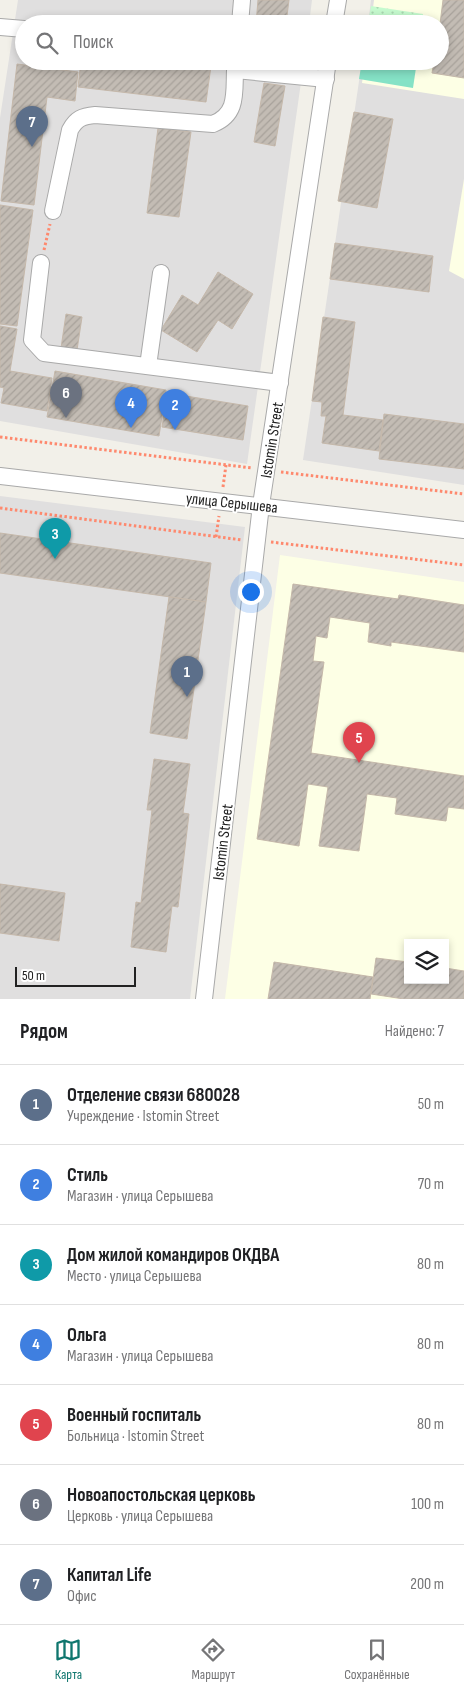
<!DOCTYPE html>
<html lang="ru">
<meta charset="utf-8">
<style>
:root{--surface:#fff;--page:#f2f2f2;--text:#202124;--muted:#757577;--line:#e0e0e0;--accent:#0f766e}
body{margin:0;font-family:"Sofia Sans Condensed",sans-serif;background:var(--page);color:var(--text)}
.controls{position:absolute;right:15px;bottom:15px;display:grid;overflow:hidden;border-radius:0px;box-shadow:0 2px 8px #0003}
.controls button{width:45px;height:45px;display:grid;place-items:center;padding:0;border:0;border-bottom:1px solid var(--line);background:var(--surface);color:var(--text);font:25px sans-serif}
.scale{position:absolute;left:15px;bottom:12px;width:121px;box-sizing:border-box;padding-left:5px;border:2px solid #222;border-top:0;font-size:14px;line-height:18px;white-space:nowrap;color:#222;-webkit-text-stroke:4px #fff;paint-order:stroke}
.you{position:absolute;left:250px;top:591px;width:18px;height:18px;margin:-12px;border:4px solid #fff;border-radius:50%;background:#1a73e8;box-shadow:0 0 0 8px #1a73e833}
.badge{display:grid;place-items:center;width:32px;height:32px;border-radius:50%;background:var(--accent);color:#fff;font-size:16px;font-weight:700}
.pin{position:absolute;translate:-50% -41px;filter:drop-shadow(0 1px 2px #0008)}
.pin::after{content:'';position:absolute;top:26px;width:18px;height:15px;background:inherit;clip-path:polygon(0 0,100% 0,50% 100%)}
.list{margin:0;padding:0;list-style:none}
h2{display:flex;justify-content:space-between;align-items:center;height:65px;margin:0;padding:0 20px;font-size:21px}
h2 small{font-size:16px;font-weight:400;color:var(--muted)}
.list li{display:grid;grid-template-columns:32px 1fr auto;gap:15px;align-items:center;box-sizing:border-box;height:80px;padding:0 20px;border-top:1px solid var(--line)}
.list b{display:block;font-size:19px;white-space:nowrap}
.list p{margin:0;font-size:16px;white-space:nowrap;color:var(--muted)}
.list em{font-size:16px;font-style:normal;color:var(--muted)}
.icon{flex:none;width:28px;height:28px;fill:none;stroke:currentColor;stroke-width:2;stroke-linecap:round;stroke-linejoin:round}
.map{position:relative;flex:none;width:464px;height:999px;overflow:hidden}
.search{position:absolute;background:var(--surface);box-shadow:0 2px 8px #0003;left:15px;right:15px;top:15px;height:55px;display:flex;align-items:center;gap:12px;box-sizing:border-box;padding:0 18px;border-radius:28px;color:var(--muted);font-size:19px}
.sheet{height:625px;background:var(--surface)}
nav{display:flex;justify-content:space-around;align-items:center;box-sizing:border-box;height:70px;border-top:1px solid var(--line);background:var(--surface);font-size:14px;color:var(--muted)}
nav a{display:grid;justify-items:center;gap:2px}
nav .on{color:var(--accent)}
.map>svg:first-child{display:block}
.residential{fill:#e0dfdf}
.education{fill:#fdffe5;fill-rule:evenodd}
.park{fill:url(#park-dots)}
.pitch{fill:#85e2c6}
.building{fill:url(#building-hatch);stroke:#c5b8aa}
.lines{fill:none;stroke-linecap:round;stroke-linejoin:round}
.minor-casing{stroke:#a9a9a9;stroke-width:18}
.path{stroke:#fe896e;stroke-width:3;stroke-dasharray:2.5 2.5;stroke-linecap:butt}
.minor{stroke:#fff;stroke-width:16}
.labels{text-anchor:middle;stroke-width:4;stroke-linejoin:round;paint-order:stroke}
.street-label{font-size:16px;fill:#222;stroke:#fff}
</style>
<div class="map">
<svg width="464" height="999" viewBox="0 0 464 999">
<defs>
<pattern id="park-dots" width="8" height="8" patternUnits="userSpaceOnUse" patternTransform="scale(1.25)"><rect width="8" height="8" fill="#c6fbcf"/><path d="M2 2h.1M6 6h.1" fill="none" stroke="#aad7b1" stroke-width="1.8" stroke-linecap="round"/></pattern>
<pattern id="building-hatch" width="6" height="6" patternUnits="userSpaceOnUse" patternTransform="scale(1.25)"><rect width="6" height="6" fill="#c3bcb4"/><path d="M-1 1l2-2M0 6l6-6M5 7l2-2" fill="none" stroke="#a7a19a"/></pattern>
</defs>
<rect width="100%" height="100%" fill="#f2f0e9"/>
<!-- residential -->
<g class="residential">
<path d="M 18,0 L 312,0 L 309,24 L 24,24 L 24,61 L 304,61 L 247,464 L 0,421 L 0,118 Z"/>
<path d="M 371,0 L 464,0 L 464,485 L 303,460 L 362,61 L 440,61 L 440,24 L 368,24 Z"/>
<path d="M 0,496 L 245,527 L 190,999 L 0,999 Z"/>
</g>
<!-- education -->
<g class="education">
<path d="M 374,0 L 464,0 L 464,99 L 362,83 L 365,61 L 440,61 L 440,24 L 371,24 Z"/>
<path d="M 464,179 L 464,279 L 449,271 Z"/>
<path d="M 280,555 L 464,582 L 464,999 L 225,999 ZM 408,943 L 445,943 L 445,980 L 408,980 Z"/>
</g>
<!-- park -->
<path class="park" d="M 371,6 L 423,14 L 422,24 L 368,24 Z"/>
<!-- pitch -->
<path class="pitch" d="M 362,61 L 417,61 L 413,88 L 359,79 Z"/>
<!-- building -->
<g class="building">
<path d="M 258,0 L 289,0 L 286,24 L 256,24 Z"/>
<path d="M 443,0 L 464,0 L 464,78 L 432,73 L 434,61 L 440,61 L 440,24 Z"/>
<path d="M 81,61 L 168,61 L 211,66 L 206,102 L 78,87 Z"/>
<path d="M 17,64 L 78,72 L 75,101 L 47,97 L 34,205 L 1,201 Z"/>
<path d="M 264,83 L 285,86 L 275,146 L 254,142 Z"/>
<path d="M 354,112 L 393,119 L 377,208 L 338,201 Z"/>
<path d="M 158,128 L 191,132 L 179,217 L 147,213 Z"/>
<path d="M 0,205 L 33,210 L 17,326 L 0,324 Z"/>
<path d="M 335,243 L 433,256 L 429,292 L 330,279 Z"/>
<path d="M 218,272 L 253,294 L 232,329 L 218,320 L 197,352 L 161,330 L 182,295 L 198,305 Z"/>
<path d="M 66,314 L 82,317 L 77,350 L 61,348 Z"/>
<path d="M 323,317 L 355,322 L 343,415 L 383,420 L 379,451 L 322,443 L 326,416 L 321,416 L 322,402 L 312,401 Z"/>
<path d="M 0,326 L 17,329 L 10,371 L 52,378 L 47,411 L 1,403 L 4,388 L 0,387 Z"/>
<path d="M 55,371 L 166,390 L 159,436 L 47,417 Z"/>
<path d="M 167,393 L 248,406 L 243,440 L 162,427 Z"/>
<path d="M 384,414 L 464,424 L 464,469 L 379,459 Z"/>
<path d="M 0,533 L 211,563 L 206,602 L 0,573 Z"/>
<path d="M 293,584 L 398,599 L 399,595 L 464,605 L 464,652 L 391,642 L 391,646 L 368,642 L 370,623 L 330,617 L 327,638 L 316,636 L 313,661 L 324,662 L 311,753 L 464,776 L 464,809 L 448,807 L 446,821 L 395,814 L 397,798 L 367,794 L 359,851 L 319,846 L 328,787 L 308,784 L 299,846 L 257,839 Z"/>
<path d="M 169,597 L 206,602 L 187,739 L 150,733 Z"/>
<path d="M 154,759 L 190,764 L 183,813 L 189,814 L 178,907 L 172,906 L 166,952 L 131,947 L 136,902 L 141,903 L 152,810 L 147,810 Z"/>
<path d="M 0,884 L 65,893 L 59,941 L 0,933 Z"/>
<path d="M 376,958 L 408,962 L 408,980 L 445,980 L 445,968 L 464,971 L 464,999 L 404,999 L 371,994 Z"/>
<path d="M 274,962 L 373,977 L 370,999 L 268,999 Z"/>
</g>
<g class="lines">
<defs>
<g id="minor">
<path d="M 240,24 L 242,0"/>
<path d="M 334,24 L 338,0"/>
<path d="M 0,27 L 24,29"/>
<path d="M 236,61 L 235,70 L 326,79"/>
<path d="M 53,211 L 70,130 C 76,119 82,116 95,115 L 213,124 C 238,114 234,93 235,70"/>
<path d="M 41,263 L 32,340 L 44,353 L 280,383"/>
<path d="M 148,366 L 161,273"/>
<path d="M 0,476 L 464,530"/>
<path d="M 204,999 L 261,505 L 328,61"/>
</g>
</defs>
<!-- minor casing -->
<use href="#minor" class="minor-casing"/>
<!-- path -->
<g class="path">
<path d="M 44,250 L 50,224"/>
<path d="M 0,437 L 252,468"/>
<path d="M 281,472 L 464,494"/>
<path d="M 223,487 L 226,465"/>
<path d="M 0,508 L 242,540"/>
<path d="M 216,537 L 219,516"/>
<path d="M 271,542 L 464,565"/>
</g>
<!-- minor -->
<use href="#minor" class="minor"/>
</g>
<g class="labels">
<!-- street labels -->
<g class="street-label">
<text transform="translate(271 440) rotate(-81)" y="6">Istomin Street</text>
<text transform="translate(232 502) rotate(6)" y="6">улица Серышева</text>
<text transform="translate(222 842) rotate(-83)" y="6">Istomin Street</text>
</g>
</g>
</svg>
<div class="controls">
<button><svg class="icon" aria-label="layers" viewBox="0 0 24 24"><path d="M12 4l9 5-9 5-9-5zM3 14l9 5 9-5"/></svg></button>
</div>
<div class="scale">50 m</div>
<div class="you"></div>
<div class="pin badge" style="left:187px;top:697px;background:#5c6f8a">1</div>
<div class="pin badge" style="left:175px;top:430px;background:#3f7fe0">2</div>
<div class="pin badge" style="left:55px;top:559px;background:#0f9aa8">3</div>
<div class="pin badge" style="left:131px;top:428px;background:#3f7fe0">4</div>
<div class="pin badge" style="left:359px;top:763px;background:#e0444e">5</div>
<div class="pin badge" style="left:66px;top:418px;background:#6b7280">6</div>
<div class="pin badge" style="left:32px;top:147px;background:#5c6f8a">7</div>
<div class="search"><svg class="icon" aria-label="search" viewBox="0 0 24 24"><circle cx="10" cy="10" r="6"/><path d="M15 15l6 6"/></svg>Поиск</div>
</div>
<section class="sheet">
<h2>Рядом<small>Найдено: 7</small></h2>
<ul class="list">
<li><span class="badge" style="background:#5c6f8a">1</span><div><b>Отделение связи 680028</b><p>Учреждение · Istomin Street</p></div><em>50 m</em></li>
<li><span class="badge" style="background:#3f7fe0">2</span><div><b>Стиль</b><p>Магазин · улица Серышева</p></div><em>70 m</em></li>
<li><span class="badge" style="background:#0f9aa8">3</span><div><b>Дом жилой командиров ОКДВА</b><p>Место · улица Серышева</p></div><em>80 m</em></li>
<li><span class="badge" style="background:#3f7fe0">4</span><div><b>Ольга</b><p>Магазин · улица Серышева</p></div><em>80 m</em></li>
<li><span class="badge" style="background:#e0444e">5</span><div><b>Военный госпиталь</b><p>Больница · Istomin Street</p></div><em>80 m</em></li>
<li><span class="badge" style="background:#6b7280">6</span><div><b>Новоапостольская церковь</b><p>Церковь · улица Серышева</p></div><em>100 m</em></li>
<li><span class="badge" style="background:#5c6f8a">7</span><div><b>Капитал Life</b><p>Офис</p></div><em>200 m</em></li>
</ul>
</section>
<nav>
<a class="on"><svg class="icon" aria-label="map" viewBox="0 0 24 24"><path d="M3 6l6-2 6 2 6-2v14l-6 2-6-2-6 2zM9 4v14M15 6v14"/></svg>Карта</a>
<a><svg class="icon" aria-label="directions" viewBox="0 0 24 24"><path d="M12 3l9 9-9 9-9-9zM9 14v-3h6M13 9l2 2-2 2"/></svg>Маршрут</a>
<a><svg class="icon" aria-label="saved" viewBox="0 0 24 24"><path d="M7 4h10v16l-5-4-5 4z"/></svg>Сохранённые</a>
</nav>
